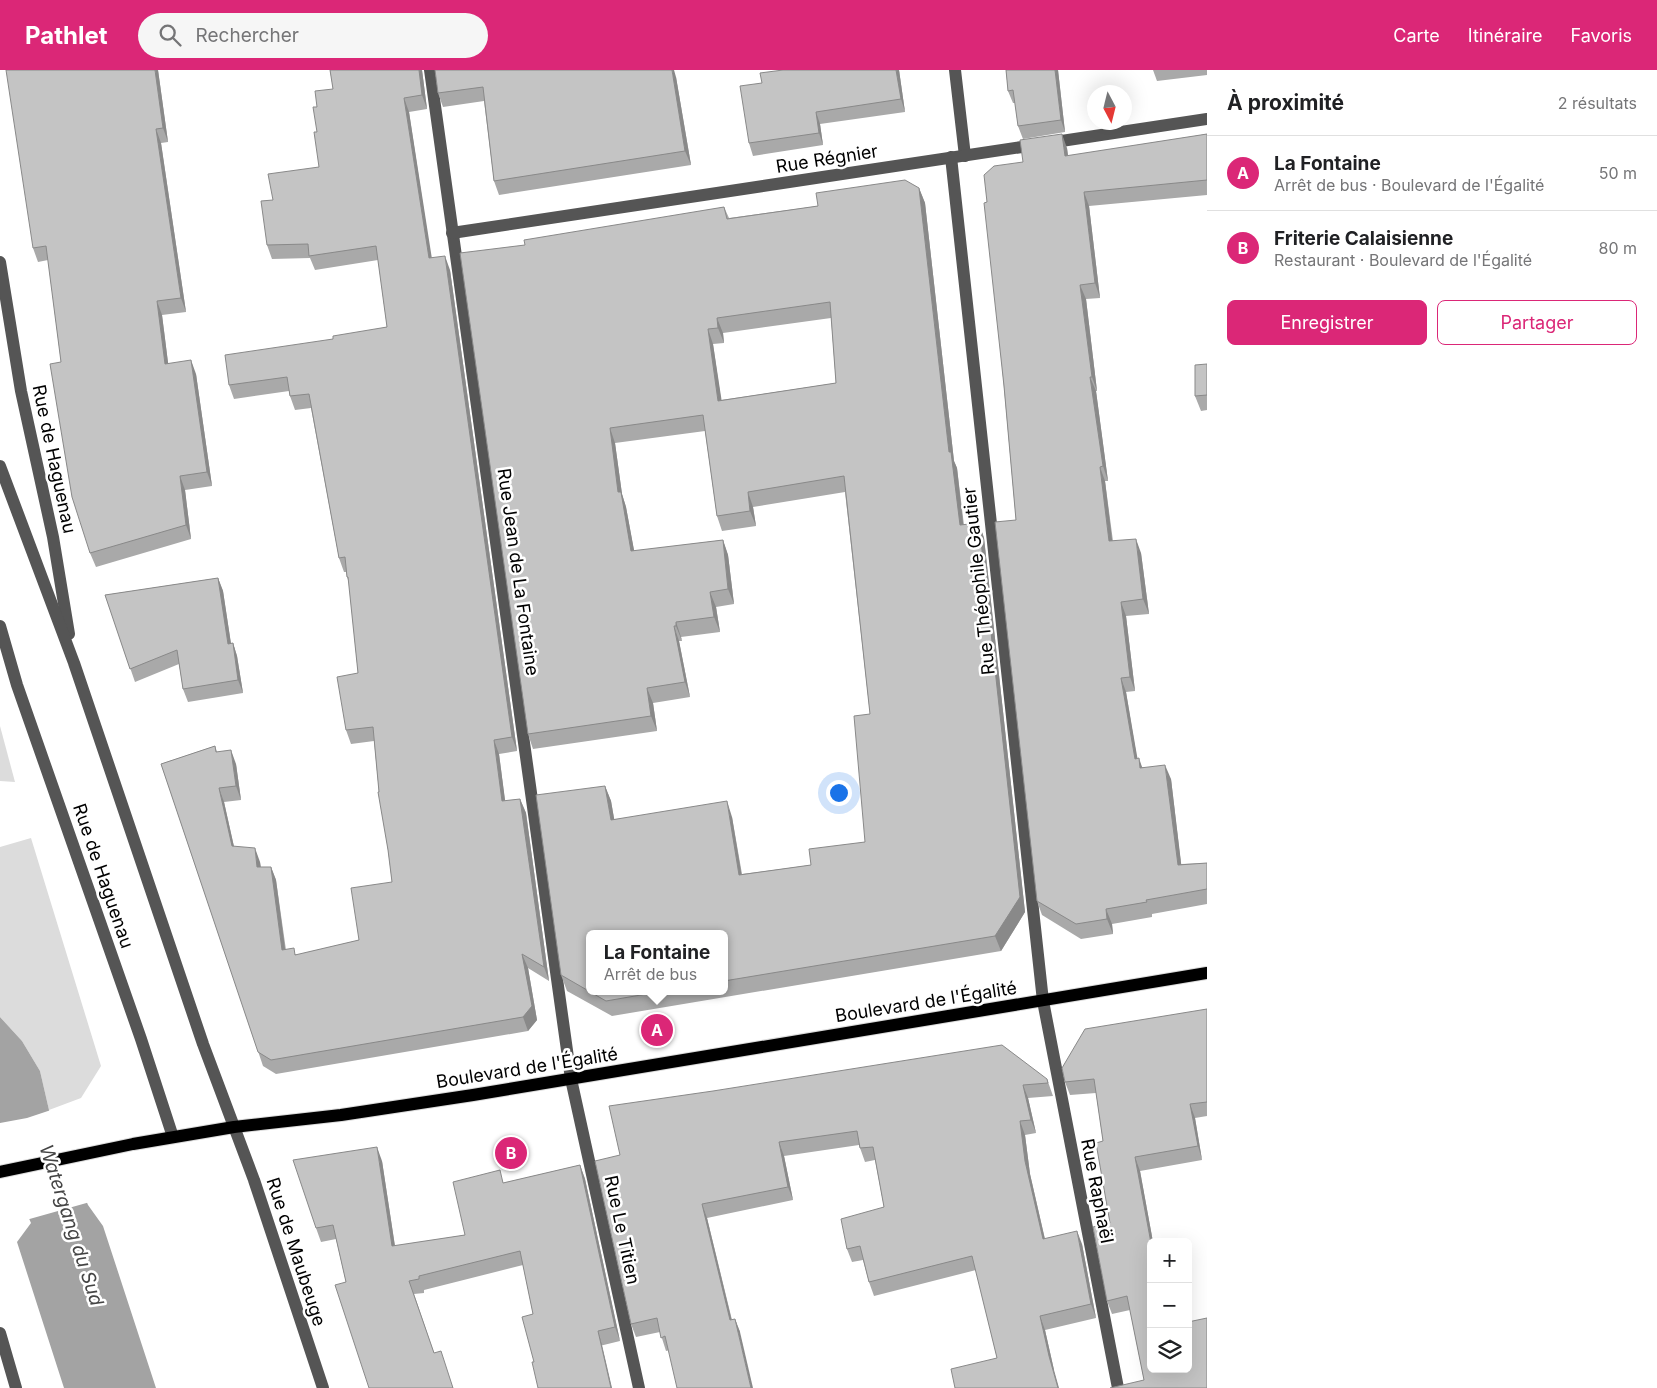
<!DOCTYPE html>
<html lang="fr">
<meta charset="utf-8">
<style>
:root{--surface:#fff;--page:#f6f6f6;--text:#202124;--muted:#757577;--line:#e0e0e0;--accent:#db2777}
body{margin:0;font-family:Inter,sans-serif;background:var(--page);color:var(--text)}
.controls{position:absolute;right:15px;bottom:15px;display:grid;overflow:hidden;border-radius:8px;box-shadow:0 5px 20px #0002}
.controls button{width:45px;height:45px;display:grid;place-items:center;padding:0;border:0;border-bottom:1px solid var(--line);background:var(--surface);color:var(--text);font:25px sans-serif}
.compass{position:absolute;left:1087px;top:15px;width:45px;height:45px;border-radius:50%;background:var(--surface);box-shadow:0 5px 20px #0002;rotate:173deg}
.you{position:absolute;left:838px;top:722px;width:18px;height:18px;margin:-12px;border:4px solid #fff;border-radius:50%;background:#1a73e8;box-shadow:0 0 0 8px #1a73e833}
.badge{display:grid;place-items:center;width:32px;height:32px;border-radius:50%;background:var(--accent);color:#fff;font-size:16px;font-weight:700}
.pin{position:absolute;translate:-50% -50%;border:2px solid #fff;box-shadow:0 1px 5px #0006}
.popup{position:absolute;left:586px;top:860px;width:142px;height:65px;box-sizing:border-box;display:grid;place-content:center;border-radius:8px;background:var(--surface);filter:drop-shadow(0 1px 4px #0005);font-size:16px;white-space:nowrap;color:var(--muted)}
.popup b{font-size:19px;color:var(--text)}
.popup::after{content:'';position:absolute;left:50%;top:100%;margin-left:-10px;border:10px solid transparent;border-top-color:var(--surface)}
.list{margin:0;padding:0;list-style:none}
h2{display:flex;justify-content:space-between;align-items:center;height:65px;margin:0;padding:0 20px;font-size:21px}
h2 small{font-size:16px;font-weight:400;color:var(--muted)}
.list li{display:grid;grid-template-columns:32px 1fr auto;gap:15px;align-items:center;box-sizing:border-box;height:75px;padding:0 20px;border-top:1px solid var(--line)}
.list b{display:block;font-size:19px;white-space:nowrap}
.list p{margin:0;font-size:16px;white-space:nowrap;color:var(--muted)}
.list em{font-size:16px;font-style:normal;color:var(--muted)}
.actions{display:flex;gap:10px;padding:15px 20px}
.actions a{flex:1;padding:11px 0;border:1px solid var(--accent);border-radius:8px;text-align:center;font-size:18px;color:var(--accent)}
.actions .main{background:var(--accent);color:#fff}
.icon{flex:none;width:28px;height:28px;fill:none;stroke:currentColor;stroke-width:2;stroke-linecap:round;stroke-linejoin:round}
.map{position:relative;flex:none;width:1207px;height:1318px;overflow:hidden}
header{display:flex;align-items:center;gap:30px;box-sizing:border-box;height:70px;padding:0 25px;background:var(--accent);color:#fff}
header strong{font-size:24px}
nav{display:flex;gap:28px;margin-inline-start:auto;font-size:18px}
.search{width:350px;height:45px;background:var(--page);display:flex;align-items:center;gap:12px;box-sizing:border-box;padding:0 18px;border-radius:28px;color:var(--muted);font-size:19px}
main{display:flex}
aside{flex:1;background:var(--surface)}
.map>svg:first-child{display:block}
.green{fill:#dcdcdc}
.water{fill:#a3a3a3}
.pier{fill:#fff}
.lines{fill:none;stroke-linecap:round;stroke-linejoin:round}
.major-casing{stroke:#dbdbdb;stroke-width:14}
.minor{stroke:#555;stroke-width:12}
.major{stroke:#000;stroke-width:12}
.wall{fill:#a9a9a9;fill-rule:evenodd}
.shaded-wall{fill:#898989}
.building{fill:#c4c4c4;stroke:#898989;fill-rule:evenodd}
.labels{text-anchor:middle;stroke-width:5;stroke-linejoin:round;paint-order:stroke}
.street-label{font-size:18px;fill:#000;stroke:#fff}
.water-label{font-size:19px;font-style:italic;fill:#444;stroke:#fff}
</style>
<header>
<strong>Pathlet</strong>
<div class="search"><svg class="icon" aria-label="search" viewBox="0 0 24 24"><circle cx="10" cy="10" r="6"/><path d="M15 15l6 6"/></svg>Rechercher</div>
<nav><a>Carte</a><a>Itinéraire</a><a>Favoris</a></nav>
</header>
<main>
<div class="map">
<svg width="1207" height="1318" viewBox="0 0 1207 1318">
<rect width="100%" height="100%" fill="#fff"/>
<!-- green -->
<g class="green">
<path d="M 0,656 L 15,712 L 0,711 Z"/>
<path d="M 31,768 L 101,996 L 81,1028 L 49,1040 L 40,1001 L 22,971 L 0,947 L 0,777 Z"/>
</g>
<!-- water -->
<path class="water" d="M 0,947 L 22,971 L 40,1001 L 49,1040 L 88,1135 L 103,1156 L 156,1318 L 64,1318 L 17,1172 L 31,1153 L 14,1115 L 0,1073 Z"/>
<!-- pier -->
<path class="pier" d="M 51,1040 L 90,1132 L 26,1150 L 12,1116 L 0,1081 L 0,1053 L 27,1048 Z"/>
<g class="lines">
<defs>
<path id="major" d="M 0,1102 L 133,1074 L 234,1057 L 341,1045 L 473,1025 L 1207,903"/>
</defs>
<!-- major casing -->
<use href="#major" class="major-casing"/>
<!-- minor -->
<g class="minor">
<path d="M 430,0 L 571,1009 L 639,1318"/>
<path d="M 955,0 L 965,86"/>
<path d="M 951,87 L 1043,931 L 1118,1318"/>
<path d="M 452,163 L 1207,49"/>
<path d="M 0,192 L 21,321 L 53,467 L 69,564"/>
<path d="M 0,396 L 74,593 L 203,974 L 254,1110 L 323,1318"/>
<path d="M 0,556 L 17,615 L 141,969 L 173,1067"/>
<path d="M 0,1263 L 16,1318"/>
</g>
<!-- major -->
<use href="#major" class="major"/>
</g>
<!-- wall -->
<g class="wall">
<path d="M 158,0 L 168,72 L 161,73 L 186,242 L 162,245 L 168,293 L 196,304 L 212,416 L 185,420 L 191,469 L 96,497 L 90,483 L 61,292 L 48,190 L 38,192 L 33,178 Z"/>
<path d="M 330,0 L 422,0 L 427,39 L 409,42 L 431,188 L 450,200 L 517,681 L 499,684 L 505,731 L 520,729 L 526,743 L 549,911 L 528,898 L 537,950 L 528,961 L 276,1004 L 263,996 L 161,694 L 215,676 L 217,682 L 236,694 L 241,730 L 224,732 L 234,777 L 260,792 L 261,797 L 271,797 L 276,810 L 286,880 L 297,885 L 359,870 L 392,812 L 388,780 L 379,722 L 374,671 L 351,674 L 346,660 L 358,603 L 349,513 L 347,507 L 346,502 L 344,502 L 339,488 L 311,338 L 295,340 L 290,326 L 289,321 L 234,329 L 229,315 L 333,269 L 387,257 L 378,190 L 315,200 L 310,188 L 272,189 L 267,175 L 273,130 L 319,97 L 317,37 L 333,19 Z"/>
<path d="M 435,0 L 676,7 L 691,95 L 499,125 L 494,111 L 484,31 L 443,37 L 438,23 Z"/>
<path d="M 899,0 L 905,42 L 820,54 L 823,75 L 753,86 L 749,73 Z"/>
<path d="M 1006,0 L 1058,0 L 1065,62 L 1023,69 L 1018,56 L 1015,33 L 1013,33 L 1008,21 Z"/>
<path d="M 1153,0 L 1207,0 L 1207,5 L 1157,11 Z"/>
<path d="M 1207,64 L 1207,125 L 1089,136 L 1100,228 L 1086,229 L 1097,321 L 1096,321 L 1108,411 L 1105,411 L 1113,471 L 1141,483 L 1149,544 L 1126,546 L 1135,621 L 1126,622 L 1137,689 L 1142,697 L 1171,709 L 1181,794 L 1207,793 L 1207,834 L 1152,844 L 1152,847 L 1112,854 L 1113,864 L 1081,869 L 1042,845 L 1037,831 L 1016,450 L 987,132 L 1023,92 L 1067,78 L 1068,86 Z"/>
<path d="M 919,118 L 925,133 L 954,391 L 957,398 L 964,455 L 979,453 L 984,468 L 1025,842 L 1001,881 L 612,946 L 567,921 L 561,905 L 605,716 L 611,731 L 614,749 L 732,747 L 742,804 L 811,795 L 865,772 L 870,644 L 845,422 L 753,437 L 756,456 L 722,461 L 717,446 L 705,361 L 615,373 L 622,424 L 626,437 L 634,481 L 723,470 L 728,485 L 734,534 L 716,537 L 720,562 L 681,567 L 682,571 L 679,571 L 690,627 L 653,633 L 657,661 L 533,679 L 528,664 L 525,175 L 724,137 L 729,148 L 818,136 ZM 831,248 L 836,313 L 721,330 L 713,274 L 724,273 L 723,263 ZM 724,864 L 724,921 L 590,921 Z"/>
<path d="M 1207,294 L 1207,340 L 1201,341 L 1195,326 Z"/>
<path d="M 218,508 L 223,521 L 231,574 L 233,573 L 237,586 L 243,623 L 188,632 L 183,619 L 179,594 L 135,612 L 105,525 Z"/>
<path d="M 1207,939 L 1207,1046 L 1195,1048 L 1202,1090 L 1140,1101 L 1153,1172 L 1151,1172 L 1151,1299 L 1144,1310 L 1130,1240 L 1112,1244 L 1107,1231 L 1110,1153 L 1103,1071 L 1096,1023 L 1070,1025 L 1065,1012 Z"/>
<path d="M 1047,1009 L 1053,1026 L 1028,1028 L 1036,1063 L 1025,1065 L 1030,1104 L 1045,1169 L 1082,1174 L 1096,1248 L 1045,1260 L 1054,1300 L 997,1288 L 976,1200 L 874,1226 L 869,1212 L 863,1190 L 852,1192 L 847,1179 L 884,1137 L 875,1090 L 865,1092 L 859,1075 L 784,1086 L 793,1130 L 707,1148 L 732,1250 L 735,1249 L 740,1262 L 666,1281 L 660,1262 L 636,1267 L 631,1254 L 595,1091 Z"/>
<path d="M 382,1091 L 395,1176 L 465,1165 L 504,1113 L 580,1095 L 585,1109 L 620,1271 L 534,1292 L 533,1244 L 523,1195 L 424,1220 L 424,1223 L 414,1224 L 434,1283 L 453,1318 L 346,1212 L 336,1169 L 321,1172 L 316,1158 Z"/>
</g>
<!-- shaded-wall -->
<g class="shaded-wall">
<path d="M 155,0 L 158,0 L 168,72 L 163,58 Z"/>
<path d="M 419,0 L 422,0 L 427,39 L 422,25 Z"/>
<path d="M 672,0 L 674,0 L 676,7 L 691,95 L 685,81 Z"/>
<path d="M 896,0 L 899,0 L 905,42 L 901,29 Z"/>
<path d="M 1055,0 L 1058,0 L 1065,62 L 1061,50 Z"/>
<path d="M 404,28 L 409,42 L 434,202 L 429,188 Z"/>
<path d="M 816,42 L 820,54 L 823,75 L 819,63 Z"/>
<path d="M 156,59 L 161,73 L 186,242 L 181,228 Z"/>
<path d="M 1062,64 L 1067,78 L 1070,101 L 1065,86 Z"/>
<path d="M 919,118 L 925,133 L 954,391 L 957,398 L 965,471 L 960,455 L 949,382 Z"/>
<path d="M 1084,122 L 1089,136 L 1100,228 L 1095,213 Z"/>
<path d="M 445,186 L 450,200 L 517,681 L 512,667 Z"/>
<path d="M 1080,215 L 1086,229 L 1097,321 L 1092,307 Z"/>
<path d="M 157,231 L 162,245 L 170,308 L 165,294 Z"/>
<path d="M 717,248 L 723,263 L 724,273 L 718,258 Z"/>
<path d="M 708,259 L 713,274 L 724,346 L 718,331 Z"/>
<path d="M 191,290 L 196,304 L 212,416 L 207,402 Z"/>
<path d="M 1090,307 L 1096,321 L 1108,411 L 1103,396 Z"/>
<path d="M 610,358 L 615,373 L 622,424 L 626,437 L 637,496 L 631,481 L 618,422 Z"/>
<path d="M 1100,397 L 1105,411 L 1114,486 L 1109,471 Z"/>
<path d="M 180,406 L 185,420 L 191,469 L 186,455 Z"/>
<path d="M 748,422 L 753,437 L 756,456 L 750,441 Z"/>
<path d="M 979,453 L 984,468 L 1025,842 L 1001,881 L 995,866 Z"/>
<path d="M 1136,469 L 1141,483 L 1149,544 L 1143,529 Z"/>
<path d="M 723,470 L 728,485 L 734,534 L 728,519 Z"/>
<path d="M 218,508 L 223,521 L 233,587 L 228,574 Z"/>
<path d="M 710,522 L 716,537 L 720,562 L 714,547 Z"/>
<path d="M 1121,532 L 1126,546 L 1135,621 L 1130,607 Z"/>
<path d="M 676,552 L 681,567 L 682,571 L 676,556 Z"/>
<path d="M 674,556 L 679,571 L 690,627 L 685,612 Z"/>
<path d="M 233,573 L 237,586 L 243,623 L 238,610 Z"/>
<path d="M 1121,608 L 1126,622 L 1140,703 L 1135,689 Z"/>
<path d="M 647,618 L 653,633 L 657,661 L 651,646 Z"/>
<path d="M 494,670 L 499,684 L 507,745 L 502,731 Z"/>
<path d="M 231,680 L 236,694 L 241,730 L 236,716 Z"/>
<path d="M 1139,688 L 1144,703 L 1140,698 Z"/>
<path d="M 1165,695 L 1171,709 L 1183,809 L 1178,795 Z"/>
<path d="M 605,716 L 611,731 L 617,765 L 611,750 Z"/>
<path d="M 219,718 L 224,732 L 237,790 L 232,776 Z"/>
<path d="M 520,729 L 526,743 L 549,911 L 544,897 Z"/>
<path d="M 727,731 L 732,747 L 744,820 L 739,805 Z"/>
<path d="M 255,778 L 260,792 L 262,811 L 257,797 Z"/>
<path d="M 271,797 L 276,810 L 287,894 L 282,880 Z"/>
<path d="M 1106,839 L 1112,854 L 1113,864 L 1107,849 Z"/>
<path d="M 522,884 L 528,898 L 537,950 L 528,961 L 523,947 Z"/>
<path d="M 1023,1015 L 1028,1028 L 1036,1063 L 1031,1050 Z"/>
<path d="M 1190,1034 L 1195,1048 L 1202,1090 L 1198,1076 Z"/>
<path d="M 1020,1051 L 1025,1065 L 1030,1104 L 1048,1183 L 1043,1169 L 1025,1091 Z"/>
<path d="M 779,1072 L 784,1086 L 793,1130 L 788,1117 Z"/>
<path d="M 377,1077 L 382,1091 L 397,1190 L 392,1176 Z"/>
<path d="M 1135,1087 L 1140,1101 L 1153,1172 L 1151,1172 Z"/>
<path d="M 580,1095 L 585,1109 L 620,1271 L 615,1257 Z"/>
<path d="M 702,1134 L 707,1148 L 735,1264 L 730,1250 Z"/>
<path d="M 1077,1161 L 1082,1174 L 1096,1248 L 1091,1234 Z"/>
<path d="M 1040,1246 L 1045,1260 L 1054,1300 L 1059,1318 L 1058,1318 L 1049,1286 Z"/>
<path d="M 735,1249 L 740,1262 L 753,1318 L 751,1318 Z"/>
<path d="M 598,1261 L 602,1275 L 612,1318 L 611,1318 Z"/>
</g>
<!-- building -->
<g class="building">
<path d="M 6,0 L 155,0 L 163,58 L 156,59 L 181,228 L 157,231 L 165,294 L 191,290 L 207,402 L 180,406 L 186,455 L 90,483 L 72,427 L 50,294 L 61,292 L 46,176 L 33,178 Z"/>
<path d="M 330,0 L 419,0 L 422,25 L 404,28 L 429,188 L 445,186 L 512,667 L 494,670 L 502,731 L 520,729 L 544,897 L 522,884 L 532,936 L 523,947 L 271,990 L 258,982 L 161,694 L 215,676 L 216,682 L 231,680 L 236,716 L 219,718 L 232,776 L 255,778 L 257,797 L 271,797 L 282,880 L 294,878 L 295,885 L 359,870 L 351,818 L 392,812 L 388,780 L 378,722 L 379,722 L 373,657 L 346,660 L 337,607 L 358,603 L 348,507 L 347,507 L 345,487 L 339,488 L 309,324 L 290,326 L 287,307 L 229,315 L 225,285 L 333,269 L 333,266 L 387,257 L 376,176 L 309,186 L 308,174 L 267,175 L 261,131 L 273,130 L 268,104 L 319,97 L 314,62 L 317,62 L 313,37 L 317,37 L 315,21 L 333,19 Z"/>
<path d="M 435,0 L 672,0 L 685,81 L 494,111 L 483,17 L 438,23 Z"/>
<path d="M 783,0 L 896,0 L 901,29 L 816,42 L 819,63 L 749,73 L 740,16 L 762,13 L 760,3 Z"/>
<path d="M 1006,0 L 1055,0 L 1061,50 L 1018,56 L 1013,20 L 1008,21 Z"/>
<path d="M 1062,64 L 1065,86 L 1207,64 L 1207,110 L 1084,122 L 1095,213 L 1080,215 L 1092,307 L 1090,307 L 1103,396 L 1100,397 L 1109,471 L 1136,469 L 1143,529 L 1121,532 L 1130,607 L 1121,608 L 1135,689 L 1139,688 L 1140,698 L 1165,695 L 1178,795 L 1207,793 L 1207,819 L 1146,830 L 1147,832 L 1106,839 L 1107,849 L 1076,854 L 1037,831 L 995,452 L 1016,450 L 1004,316 L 984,133 L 987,132 L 984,105 L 994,96 L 1023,92 L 1020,70 Z"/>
<path d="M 905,110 L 919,118 L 949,382 L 951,382 L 960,455 L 979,453 L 1020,827 L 995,866 L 724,911 L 724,864 L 590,864 L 590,921 L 664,921 L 606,931 L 561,905 L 536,725 L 605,716 L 611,750 L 727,731 L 739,805 L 811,795 L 809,779 L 865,772 L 854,646 L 870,644 L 844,406 L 748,422 L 750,441 L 717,446 L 703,345 L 610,358 L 618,422 L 621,422 L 631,481 L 723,470 L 728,519 L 710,522 L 714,547 L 676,552 L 676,556 L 674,556 L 685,612 L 647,618 L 651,646 L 528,664 L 460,183 L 525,175 L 524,170 L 724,137 L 727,149 L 818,136 L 816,123 ZM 830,232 L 836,313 L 718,331 L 708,259 L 718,258 L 717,248 Z"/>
<path d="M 1207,294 L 1207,325 L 1195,326 L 1195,295 Z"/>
<path d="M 218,508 L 228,574 L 233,573 L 238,610 L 183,619 L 177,580 L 130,599 L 105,525 Z"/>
<path d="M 1207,939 L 1207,1032 L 1190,1034 L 1198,1076 L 1135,1087 L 1151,1173 L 1151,1299 L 1188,1299 L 1188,1252 L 1207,1248 L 1207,1318 L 1110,1318 L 1144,1310 L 1127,1226 L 1107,1231 L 1093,1157 L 1110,1153 L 1096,1073 L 1103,1071 L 1094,1009 L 1065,1012 L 1062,998 L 1085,959 Z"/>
<path d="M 1002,975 L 1047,1009 L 1048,1013 L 1023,1015 L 1031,1050 L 1020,1051 L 1025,1091 L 1043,1169 L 1077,1161 L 1091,1234 L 1040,1246 L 1049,1286 L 1058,1318 L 955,1318 L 951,1299 L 997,1288 L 972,1186 L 869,1212 L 860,1176 L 847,1179 L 841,1149 L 884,1137 L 873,1077 L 860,1078 L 857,1061 L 779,1072 L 788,1117 L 702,1134 L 730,1250 L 735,1249 L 751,1318 L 677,1318 L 665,1266 L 661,1268 L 657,1248 L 631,1254 L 595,1091 L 620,1085 L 609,1036 L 713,1021 Z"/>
<path d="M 377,1077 L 392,1176 L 465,1165 L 453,1112 L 500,1100 L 503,1113 L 580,1095 L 615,1257 L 598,1261 L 611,1318 L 538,1318 L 532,1292 L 534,1292 L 522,1247 L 533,1244 L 520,1181 L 419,1206 L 419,1209 L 409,1211 L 434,1283 L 441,1281 L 453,1318 L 369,1318 L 335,1215 L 346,1212 L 333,1155 L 316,1158 L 293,1090 Z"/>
</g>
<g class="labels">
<!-- street labels -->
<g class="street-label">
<text transform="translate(827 89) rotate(-9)" y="6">Rue Régnier</text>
<text transform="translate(54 389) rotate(78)" y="6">Rue de Haguenau</text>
<text transform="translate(518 502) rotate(82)" y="6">Rue Jean de La Fontaine</text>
<text transform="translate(979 511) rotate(-96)" y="6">Rue Théophile Gautier</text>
<text transform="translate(103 806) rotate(71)" y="6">Rue de Haguenau</text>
<text transform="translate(926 932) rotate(-9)" y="6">Boulevard de l'Égalité</text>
<text transform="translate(527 998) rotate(-9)" y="6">Boulevard de l'Égalité</text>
<text transform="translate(1097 1121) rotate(79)" y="6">Rue Raphaël</text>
<text transform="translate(622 1160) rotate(78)" y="6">Rue Le Titien</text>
<text transform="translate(296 1182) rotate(72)" y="6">Rue de Maubeuge</text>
</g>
<!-- water labels -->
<g class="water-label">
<text transform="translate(72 1155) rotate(72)" y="7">Watergang du Sud</text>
</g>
</g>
</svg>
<div class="controls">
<button>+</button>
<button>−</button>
<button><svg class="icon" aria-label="layers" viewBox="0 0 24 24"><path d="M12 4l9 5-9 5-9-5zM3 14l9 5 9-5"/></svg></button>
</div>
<svg class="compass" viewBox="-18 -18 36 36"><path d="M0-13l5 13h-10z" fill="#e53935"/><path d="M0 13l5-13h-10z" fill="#757577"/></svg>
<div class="you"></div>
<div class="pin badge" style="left:657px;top:960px">A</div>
<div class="popup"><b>La Fontaine</b>Arrêt de bus</div>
<div class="pin badge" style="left:511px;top:1083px">B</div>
</div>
<aside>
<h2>À proximité<small>2 résultats</small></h2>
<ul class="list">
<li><span class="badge">A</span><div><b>La Fontaine</b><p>Arrêt de bus · Boulevard de l'Égalité</p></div><em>50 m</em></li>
<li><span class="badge">B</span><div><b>Friterie Calaisienne</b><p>Restaurant · Boulevard de l'Égalité</p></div><em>80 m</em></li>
</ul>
<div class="actions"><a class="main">Enregistrer</a><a>Partager</a></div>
</aside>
</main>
